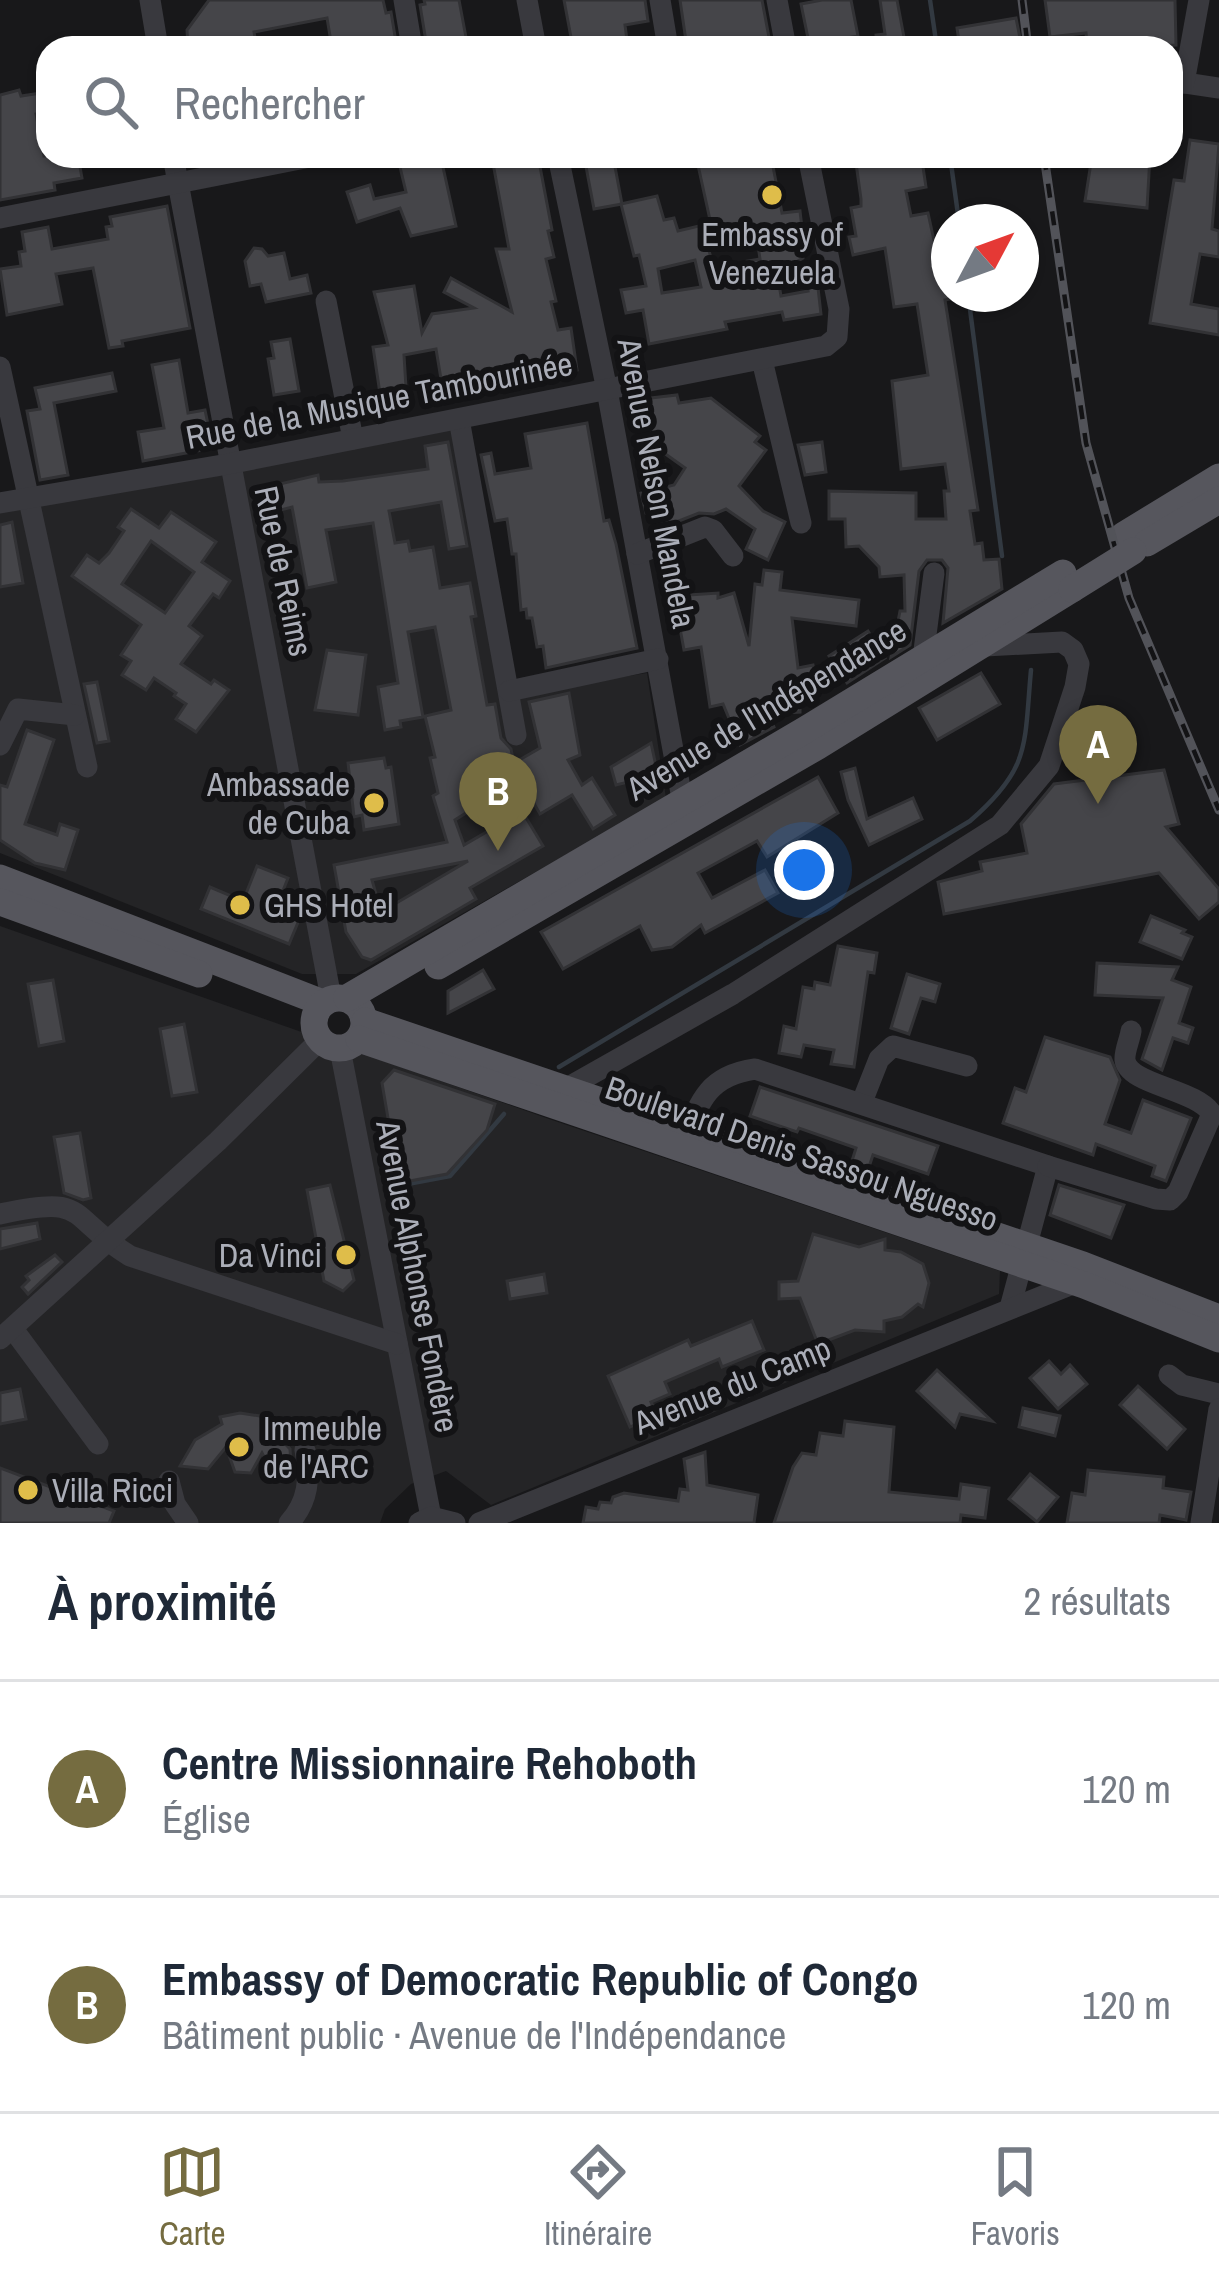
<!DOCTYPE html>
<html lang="fr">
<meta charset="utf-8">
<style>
:root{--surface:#fff;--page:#f2f2f3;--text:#1f2937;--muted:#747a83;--line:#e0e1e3;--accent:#756c40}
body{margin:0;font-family:"Archivo Narrow",sans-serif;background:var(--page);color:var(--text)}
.compass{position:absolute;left:931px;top:204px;width:108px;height:108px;border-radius:50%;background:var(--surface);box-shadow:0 3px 9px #0004;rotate:49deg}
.you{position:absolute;left:804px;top:870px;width:42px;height:42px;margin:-30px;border:9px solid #fff;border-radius:50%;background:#1a73e8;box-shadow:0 0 0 18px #1a73e833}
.badge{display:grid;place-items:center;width:78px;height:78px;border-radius:50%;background:var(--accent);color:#fff;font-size:39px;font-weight:700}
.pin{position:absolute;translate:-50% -99px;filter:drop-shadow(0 3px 6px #0008)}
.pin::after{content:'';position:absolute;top:63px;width:42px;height:36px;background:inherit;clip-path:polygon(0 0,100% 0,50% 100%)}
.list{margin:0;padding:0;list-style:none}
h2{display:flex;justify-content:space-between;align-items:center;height:156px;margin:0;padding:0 48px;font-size:51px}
h2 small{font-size:39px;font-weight:400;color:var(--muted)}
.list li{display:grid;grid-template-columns:78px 1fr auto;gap:36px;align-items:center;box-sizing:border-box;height:216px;padding:0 48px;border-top:3px solid var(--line)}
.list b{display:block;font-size:45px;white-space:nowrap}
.list p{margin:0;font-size:39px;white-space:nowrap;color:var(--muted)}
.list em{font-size:39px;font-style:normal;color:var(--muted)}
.icon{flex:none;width:66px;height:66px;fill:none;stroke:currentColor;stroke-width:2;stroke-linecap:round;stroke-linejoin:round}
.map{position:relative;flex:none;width:1219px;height:1523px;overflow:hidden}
.search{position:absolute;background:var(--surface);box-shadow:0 3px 9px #0004;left:36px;right:36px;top:36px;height:132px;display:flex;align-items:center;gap:30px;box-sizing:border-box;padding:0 42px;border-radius:36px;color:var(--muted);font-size:45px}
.sheet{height:588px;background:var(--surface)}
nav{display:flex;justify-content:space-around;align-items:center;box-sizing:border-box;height:168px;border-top:3px solid var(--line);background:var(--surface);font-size:33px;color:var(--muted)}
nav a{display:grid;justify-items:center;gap:6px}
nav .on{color:var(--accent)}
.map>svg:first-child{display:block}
.built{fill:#242426}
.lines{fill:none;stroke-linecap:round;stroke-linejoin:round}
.stream{stroke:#323941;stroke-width:4.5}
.building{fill:#454549;stroke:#323235;stroke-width:3;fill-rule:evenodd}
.minor{stroke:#39393e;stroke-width:21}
.major{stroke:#56565d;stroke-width:27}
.rail-casing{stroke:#525359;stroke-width:9}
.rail{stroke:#131315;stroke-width:4.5;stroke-dasharray:14;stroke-linecap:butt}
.major-bridge{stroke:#56565d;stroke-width:27}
.poi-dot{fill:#dfbd4a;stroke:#131315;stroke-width:4.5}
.labels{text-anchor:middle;stroke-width:12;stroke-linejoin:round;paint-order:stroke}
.poi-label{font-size:33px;fill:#abaeb8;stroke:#131315;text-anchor:start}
.street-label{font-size:33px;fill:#abaeb8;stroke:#131315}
</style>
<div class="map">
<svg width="1219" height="1523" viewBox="0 0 1219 1523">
<rect width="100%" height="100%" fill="#18181a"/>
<!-- built -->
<g class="built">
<path d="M 451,428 L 501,696 L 647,673 L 666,798 L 356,974 L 302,974 L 0,853 L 0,512 Z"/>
<path d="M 0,926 L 549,1119 L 1000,1271 L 999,1294 L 491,1505 L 446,1471 L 411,1484 L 385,1509 L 380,1523 L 0,1523 Z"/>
</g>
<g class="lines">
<!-- stream -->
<g class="stream">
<path d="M 930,0 L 937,48"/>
<path d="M 950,156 L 959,222"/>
<path d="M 968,294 L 1002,556"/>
<path d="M 559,1067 L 970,821 C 1031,768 1024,746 1031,670"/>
<path d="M 397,1186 L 450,1176 L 504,1114"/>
</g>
</g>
<!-- building -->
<g class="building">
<path d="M 209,0 L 383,0 L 386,13 L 391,12 L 397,48 L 332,48 L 327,18 L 254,32 L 257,48 L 188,48 L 187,30 Z"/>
<path d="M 424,0 L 459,0 L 468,48 L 427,48 L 420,5 L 425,4 Z"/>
<path d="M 564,0 L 645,0 L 648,21 L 625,25 L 628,48 L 573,48 Z"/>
<path d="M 680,0 L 762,0 L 771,48 L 687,48 Z"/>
<path d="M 822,0 L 851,0 L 858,36 L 847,38 L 848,48 L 810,48 L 801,4 Z"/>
<path d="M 880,0 L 897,0 L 906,48 L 877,48 L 876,35 L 885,34 Z"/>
<path d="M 1045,0 L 1175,0 L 1176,45 L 1129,48 L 1087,44 L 1086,33 L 1050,37 Z"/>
<path d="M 1016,18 L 1022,48 L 960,48 L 957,28 Z"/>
<path d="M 19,90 L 21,96 L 41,93 L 43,113 L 36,114 L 44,156 L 78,156 L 82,178 L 54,183 L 55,190 L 0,200 L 0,95 Z"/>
<path d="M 1190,140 L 1219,144 L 1212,229 L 1219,231 L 1219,257 L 1200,254 L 1191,304 L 1219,309 L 1219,335 L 1150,323 L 1174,180 L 1184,181 Z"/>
<path d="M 538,156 L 552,230 L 548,231 L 554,257 L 546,259 L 556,301 L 551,302 L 558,330 L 571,328 L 577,370 L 444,397 L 436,349 L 404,355 L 407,403 L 382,407 L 373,347 L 388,345 L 374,292 L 414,286 L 422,333 L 432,314 L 474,308 L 444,292 L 451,278 L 512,312 L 496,249 L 509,249 L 492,158 Z"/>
<path d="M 584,156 L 613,156 L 622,204 L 594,209 Z"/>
<path d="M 696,156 L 771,156 L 782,213 L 800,211 L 803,236 L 807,235 L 803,258 L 777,273 L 781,296 L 808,291 L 804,272 L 816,270 L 821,314 L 784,320 L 782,312 L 725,322 L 727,329 L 649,344 L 643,310 L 626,313 L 621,290 L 646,286 L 639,255 L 634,256 L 621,204 L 657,196 L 664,220 L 674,218 L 678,231 L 703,225 L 713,267 L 760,259 L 756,232 L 746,234 L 743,223 L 712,229 ZM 695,260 L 701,287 L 662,293 L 658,269 Z"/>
<path d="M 855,156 L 917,156 L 917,160 L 922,160 L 926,187 L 906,191 L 911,216 L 928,213 L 935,245 L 941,244 L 950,299 L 945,300 L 978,510 L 970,511 L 975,544 L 982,543 L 984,560 L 999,559 L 1002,589 L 943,623 L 948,568 L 942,560 L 927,560 L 919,571 L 910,645 L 891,657 L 900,611 L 905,611 L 904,575 L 880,577 L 879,567 L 859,546 L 846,547 L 845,519 L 829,519 L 829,491 L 916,493 L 916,519 L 946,519 L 944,491 L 949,491 L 945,464 L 901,469 L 892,381 L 928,375 L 917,304 L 894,307 L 885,248 L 853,255 L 849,237 L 856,236 L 851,208 L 861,206 L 861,199 Z"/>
<path d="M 1092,156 L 1150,156 L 1147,208 L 1085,201 Z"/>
<path d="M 441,158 L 456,226 L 411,236 L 400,208 L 357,222 L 347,192 L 370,185 L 374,199 L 406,192 L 400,167 Z"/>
<path d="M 167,206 L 190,328 L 122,341 L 123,346 L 109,348 L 93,268 L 56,274 L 62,304 L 7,315 L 0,269 L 21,266 L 19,252 L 25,251 L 22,232 L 48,227 L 52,249 L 108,239 L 106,227 L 112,226 L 110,217 Z"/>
<path d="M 254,248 L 262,249 L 268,256 L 284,253 L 290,279 L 307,275 L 311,293 L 266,302 L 261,284 L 250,286 L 245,261 Z"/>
<path d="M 290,339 L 299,391 L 274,395 L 268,359 L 274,358 L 271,342 Z"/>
<path d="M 179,360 L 188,413 L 205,410 L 213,448 L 143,461 L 138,432 L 164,428 L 152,365 Z"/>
<path d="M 112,373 L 116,391 L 54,403 L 68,475 L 40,480 L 27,411 L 40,409 L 35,388 Z"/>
<path d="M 677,395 L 679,403 L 711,398 L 760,436 L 755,442 L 766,450 L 739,486 L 763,511 L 785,522 L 768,560 L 746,549 L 755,529 L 726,509 L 714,514 L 699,513 L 661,528 L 653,512 L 646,513 L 641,493 L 674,485 L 685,468 L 650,443 L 652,414 L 633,400 Z"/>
<path d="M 587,423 L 604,521 L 609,520 L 616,544 L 637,648 L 546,668 L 543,646 L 537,647 L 532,618 L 527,618 L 526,609 L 521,610 L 516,554 L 512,554 L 507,519 L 495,521 L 481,455 L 491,453 L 495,474 L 531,468 L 525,434 Z"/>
<path d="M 448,442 L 467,546 L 449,549 L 441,502 L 389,511 L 395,543 L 408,541 L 410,551 L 433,547 L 440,588 L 470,583 L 476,616 L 471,617 L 487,705 L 495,704 L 501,738 L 511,749 L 514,763 L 540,748 L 529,702 L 569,693 L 580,755 L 568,760 L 582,785 L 592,778 L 615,815 L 593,829 L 572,795 L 540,814 L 520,779 L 455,820 L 464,845 L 512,817 L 515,821 L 525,816 L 543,846 L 470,888 L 476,899 L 371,960 L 362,957 L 346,932 L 334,865 L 447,842 L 433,796 L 438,793 L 430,758 L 435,757 L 425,716 L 451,710 L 435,627 L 408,632 L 423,717 L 400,721 L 401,727 L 385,730 L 378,687 L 398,683 L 373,523 L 326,530 L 336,582 L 307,588 L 292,507 L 277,511 L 271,486 L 318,475 L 319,482 L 343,481 L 428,469 L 425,446 ZM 468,861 L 381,912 L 372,880 Z"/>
<path d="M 822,442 L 826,472 L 805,475 L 798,445 Z"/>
<path d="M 131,509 L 159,528 L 171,512 L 216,542 L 202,562 L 230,581 L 219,598 L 213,594 L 189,626 L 202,636 L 181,664 L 211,684 L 214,680 L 229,690 L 196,732 L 176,719 L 186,704 L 174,696 L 176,693 L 154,678 L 146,690 L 122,675 L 131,661 L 121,655 L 141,625 L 72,576 L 87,555 L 99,563 L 109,553 L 124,531 L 118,527 ZM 151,541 L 194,572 L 165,613 L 122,584 Z"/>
<path d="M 12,522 L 23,583 L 0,587 L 0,525 Z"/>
<path d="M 764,570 L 782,572 L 780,590 L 859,600 L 856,626 L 792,618 L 798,668 L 813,665 L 819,695 L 800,706 L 800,712 L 769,714 L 774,727 L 740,745 L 723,704 L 710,707 L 701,647 L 684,650 L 674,596 L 718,593 L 718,598 L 734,593 L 749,646 L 755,584 L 762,585 Z"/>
<path d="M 868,631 L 885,658 L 847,683 L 829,656 Z"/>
<path d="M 327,650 L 366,655 L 358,715 L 315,710 Z"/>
<path d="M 981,673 L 1000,704 L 937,740 L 919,708 Z"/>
<path d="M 97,682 L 109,741 L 97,743 L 84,684 Z"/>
<path d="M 27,730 L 54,740 L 25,824 L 57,835 L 60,824 L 78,830 L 65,870 L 35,863 L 0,840 L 0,785 L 7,787 Z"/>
<path d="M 651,743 L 658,775 L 616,785 L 611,767 Z"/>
<path d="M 384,758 L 386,768 L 391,767 L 399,824 L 364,830 L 362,815 L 354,817 L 348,763 Z"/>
<path d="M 855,768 L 867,819 L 913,798 L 922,819 L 869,845 L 848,800 L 841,772 Z"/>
<path d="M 1164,770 L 1179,824 L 1166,827 L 1219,889 L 1219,902 L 1199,919 L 1159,873 L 944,914 L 938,882 L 982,871 L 980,862 L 1027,853 L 1021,824 L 1054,784 Z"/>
<path d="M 818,777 L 838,813 L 767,857 L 757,841 L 698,873 L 712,898 L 765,870 L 778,893 L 705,933 L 701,925 L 672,947 L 652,950 L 640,926 L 563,969 L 541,932 Z"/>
<path d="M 257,866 L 288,878 L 275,911 L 299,920 L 289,944 L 201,909 L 210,887 L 243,901 Z"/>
<path d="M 1151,916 L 1185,930 L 1182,933 L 1192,937 L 1182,959 L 1140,942 Z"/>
<path d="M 838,946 L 877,953 L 874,973 L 868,972 L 854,1067 L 831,1064 L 834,1050 L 804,1045 L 801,1057 L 779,1053 L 784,1026 L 796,1029 L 803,987 L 814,989 L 815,982 L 830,985 Z"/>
<path d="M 1097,963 L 1178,967 L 1172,980 L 1191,987 L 1179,1023 L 1193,1028 L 1188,1043 L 1173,1038 L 1162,1070 L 1142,1059 L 1163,998 L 1095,995 Z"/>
<path d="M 483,970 L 494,989 L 448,1013 L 448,991 Z"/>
<path d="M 907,974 L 940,984 L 935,1002 L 921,998 L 909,1034 L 891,1028 Z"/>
<path d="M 53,980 L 64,1041 L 39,1046 L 28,984 Z"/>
<path d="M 184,1024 L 197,1092 L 172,1096 L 160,1029 Z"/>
<path d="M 1045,1037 L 1110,1057 L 1120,1080 L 1105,1124 L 1131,1133 L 1143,1100 L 1191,1118 L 1166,1181 L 1152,1176 L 1155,1166 L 1096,1144 L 1093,1155 L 1003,1123 L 1015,1088 L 1026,1092 Z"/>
<path d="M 394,1070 L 495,1104 L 487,1130 L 447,1174 L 399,1183 L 382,1083 Z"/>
<path d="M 760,1087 L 938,1146 L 928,1174 L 873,1155 L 868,1170 L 851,1164 L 856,1148 L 799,1128 L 797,1132 L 750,1116 Z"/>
<path d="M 80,1133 L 91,1198 L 83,1200 L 64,1193 L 54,1137 Z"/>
<path d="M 330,1185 L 354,1280 L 343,1291 L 324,1281 L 307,1190 Z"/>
<path d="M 1059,1185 L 1124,1205 L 1111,1238 L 1050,1215 Z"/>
<path d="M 37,1223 L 40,1239 L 0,1249 L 0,1229 Z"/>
<path d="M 813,1234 L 859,1247 L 885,1239 L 885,1250 L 901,1252 L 923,1264 L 929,1283 L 923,1307 L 918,1304 L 902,1317 L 884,1321 L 884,1332 L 855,1330 L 818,1344 L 800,1298 L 779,1299 L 779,1282 L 798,1281 Z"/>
<path d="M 55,1255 L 62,1262 L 28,1294 L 22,1287 L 29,1280 L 26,1276 Z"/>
<path d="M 544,1274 L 547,1293 L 510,1299 L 507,1281 Z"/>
<path d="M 752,1321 L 764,1350 L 722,1367 L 719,1359 L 665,1382 L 670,1394 L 651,1402 L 657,1415 L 630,1427 L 608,1376 L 688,1340 L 691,1346 Z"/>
<path d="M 1049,1361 L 1061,1374 L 1070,1365 L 1087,1384 L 1058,1409 L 1030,1378 Z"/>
<path d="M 937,1370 L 992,1421 L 960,1414 L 955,1427 L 917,1391 Z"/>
<path d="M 1138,1386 L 1185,1429 L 1167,1449 L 1120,1405 Z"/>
<path d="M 20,1389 L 26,1419 L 0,1424 L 0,1393 Z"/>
<path d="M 1023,1408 L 1060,1416 L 1055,1436 L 1019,1427 Z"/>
<path d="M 240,1413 L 260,1416 L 278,1425 L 274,1432 L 290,1449 L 292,1478 L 274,1476 L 262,1453 L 251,1473 L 235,1472 L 226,1447 L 208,1469 L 180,1466 L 195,1440 L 222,1424 L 220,1417 Z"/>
<path d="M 845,1421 L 894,1427 L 889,1492 L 959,1499 L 961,1484 L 989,1488 L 985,1518 L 961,1515 L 960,1523 L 774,1523 L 793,1467 L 802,1453 L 816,1455 L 820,1433 L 843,1436 Z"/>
<path d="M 705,1452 L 707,1485 L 758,1495 L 754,1523 L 583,1523 L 586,1507 L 598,1509 L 600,1502 L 611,1503 L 613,1497 L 624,1493 L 678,1501 L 680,1489 L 688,1490 L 684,1459 Z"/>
<path d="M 0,1468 L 114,1511 L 109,1523 L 0,1523 Z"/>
<path d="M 1088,1470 L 1164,1477 L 1163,1488 L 1191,1492 L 1186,1520 L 1160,1515 L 1159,1523 L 1067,1523 L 1072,1493 L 1085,1495 Z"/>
<path d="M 1030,1474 L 1058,1497 L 1037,1522 L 1009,1499 Z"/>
</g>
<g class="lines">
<!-- minor -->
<g class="minor">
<path d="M 150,0 L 158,48"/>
<path d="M 404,0 L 412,48"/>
<path d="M 527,0 L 536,48"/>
<path d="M 660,0 L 668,48"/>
<path d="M 777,0 L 786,48"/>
<path d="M 1172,81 L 1219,88"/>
<path d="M 1184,83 L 1199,0"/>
<path d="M 173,156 L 331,998"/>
<path d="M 558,156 L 607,390 L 685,815"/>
<path d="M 0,218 L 315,156"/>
<path d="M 326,301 L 353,439"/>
<path d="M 762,360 L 801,523"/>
<path d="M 0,367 L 87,767"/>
<path d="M 459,419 L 516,735"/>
<path d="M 0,503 L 228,464 L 826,346 L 837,337 L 839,309 L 808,156"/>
<path d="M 637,554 L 705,527 L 713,530 L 733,556"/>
<path d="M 923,658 L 934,573"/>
<path d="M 509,691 L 658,659"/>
<path d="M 0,745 L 18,709 L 75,715"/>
<path d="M 340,1049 L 431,1517"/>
<path d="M 567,1088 L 733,994 L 1000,825 L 1049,766 L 1075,687 L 1079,664 L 1073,650 L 1062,642 L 985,646"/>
<path d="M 862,1102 L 879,1059 L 893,1046 L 967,1066"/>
<path d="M 683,1145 C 699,1103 706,1076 755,1069 L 1048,1166 L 1010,1308"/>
<path d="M 1048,1166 L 1156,1199 L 1170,1200 L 1178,1192 L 1212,1114 C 1197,1089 1128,1085 1125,1060 C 1124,1052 1130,1039 1131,1031"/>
<path d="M 0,1214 C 91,1194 65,1216 130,1256 L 397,1344"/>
<path d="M 13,1329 L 98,1444"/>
<path d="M 0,1339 L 218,1141 L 320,1040"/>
<path d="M 1169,1375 L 1182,1385 L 1219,1394"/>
<path d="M 169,1481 L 175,1504 L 188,1523"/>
<path d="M 289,1523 C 309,1501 310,1478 305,1450"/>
<path d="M 419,1523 L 431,1517 L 455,1523"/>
<path d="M 479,1523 L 1080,1281"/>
<path d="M 1201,1523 L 1219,1409"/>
</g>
<!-- major -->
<g class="major">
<path d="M 1124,535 L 1219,477"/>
<path d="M 1147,543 L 1219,500"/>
<path d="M 0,878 L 323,1003"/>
<path d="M 0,902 L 199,974"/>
<path d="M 438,966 L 818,746 L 1072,589"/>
<circle cx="339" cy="1023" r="25"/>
<path d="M 347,998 L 805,730 L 1063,573"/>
<path d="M 365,1021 L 1083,1265 L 1219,1318"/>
<path d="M 359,1039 L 1084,1285 L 1219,1339"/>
</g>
<defs>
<g id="rail">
<path d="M 1022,0 L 1028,48"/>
<path d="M 1044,156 L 1086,443 L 1129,598 L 1219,810"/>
</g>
</defs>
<!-- rail casing -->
<use href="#rail" class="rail-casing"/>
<!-- rail -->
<use href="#rail" class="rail"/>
<!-- major-bridge -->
<path class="major-bridge" d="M 1072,589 L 1133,551"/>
</g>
<!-- markers -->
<g class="poi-dot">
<circle cx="772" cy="195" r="12"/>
<circle cx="374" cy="803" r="12"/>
<circle cx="240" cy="905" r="12"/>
<circle cx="346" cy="1255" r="12"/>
<circle cx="239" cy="1447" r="12"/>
<circle cx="28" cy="1490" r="12"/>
</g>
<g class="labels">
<!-- poi labels -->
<g class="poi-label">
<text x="772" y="246" text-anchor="middle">Embassy of<tspan x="772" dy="38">Venezuela</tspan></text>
<text x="350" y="796" text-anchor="end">Ambassade<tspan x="350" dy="38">de Cuba</tspan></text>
<text x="264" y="917">GHS Hotel</text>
<text x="322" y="1267" text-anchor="end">Da Vinci</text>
<text x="263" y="1440">Immeuble<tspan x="263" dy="38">de l'ARC</tspan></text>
<text x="52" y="1502">Villa Ricci</text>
</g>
<!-- street labels -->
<g class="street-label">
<text transform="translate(379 400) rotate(-11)" y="12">Rue de la Musique Tambourinée</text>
<text transform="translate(657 483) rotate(79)" y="12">Avenue Nelson Mandela</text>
<text transform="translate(284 571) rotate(78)" y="12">Rue de Reims</text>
<text transform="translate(766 709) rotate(-31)" y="12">Avenue de l'Indépendance</text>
<text transform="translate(802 1153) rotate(19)" y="12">Boulevard Denis Sassou Nguesso</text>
<text transform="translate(418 1276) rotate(79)" y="12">Avenue Alphonse Fondère</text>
<text transform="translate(732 1385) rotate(-22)" y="12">Avenue du Camp</text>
</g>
</g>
</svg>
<svg class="compass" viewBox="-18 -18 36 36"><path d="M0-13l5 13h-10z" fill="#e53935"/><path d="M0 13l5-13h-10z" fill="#747a83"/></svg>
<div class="you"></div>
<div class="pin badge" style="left:1098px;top:804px">A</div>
<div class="pin badge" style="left:498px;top:851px">B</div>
<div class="search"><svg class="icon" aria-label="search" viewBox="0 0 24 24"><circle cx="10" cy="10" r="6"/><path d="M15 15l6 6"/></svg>Rechercher</div>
</div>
<section class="sheet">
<h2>À proximité<small>2 résultats</small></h2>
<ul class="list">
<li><span class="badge">A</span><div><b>Centre Missionnaire Rehoboth</b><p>Église</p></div><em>120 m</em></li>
<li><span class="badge">B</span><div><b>Embassy of Democratic Republic of Congo</b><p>Bâtiment public · Avenue de l'Indépendance</p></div><em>120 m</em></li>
</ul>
</section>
<nav>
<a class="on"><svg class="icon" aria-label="map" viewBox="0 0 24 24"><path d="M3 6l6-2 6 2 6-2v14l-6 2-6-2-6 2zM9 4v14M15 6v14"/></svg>Carte</a>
<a><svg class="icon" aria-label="directions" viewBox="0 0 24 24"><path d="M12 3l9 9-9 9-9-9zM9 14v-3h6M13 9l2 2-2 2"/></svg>Itinéraire</a>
<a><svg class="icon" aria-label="saved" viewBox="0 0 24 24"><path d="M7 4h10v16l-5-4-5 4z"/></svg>Favoris</a>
</nav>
